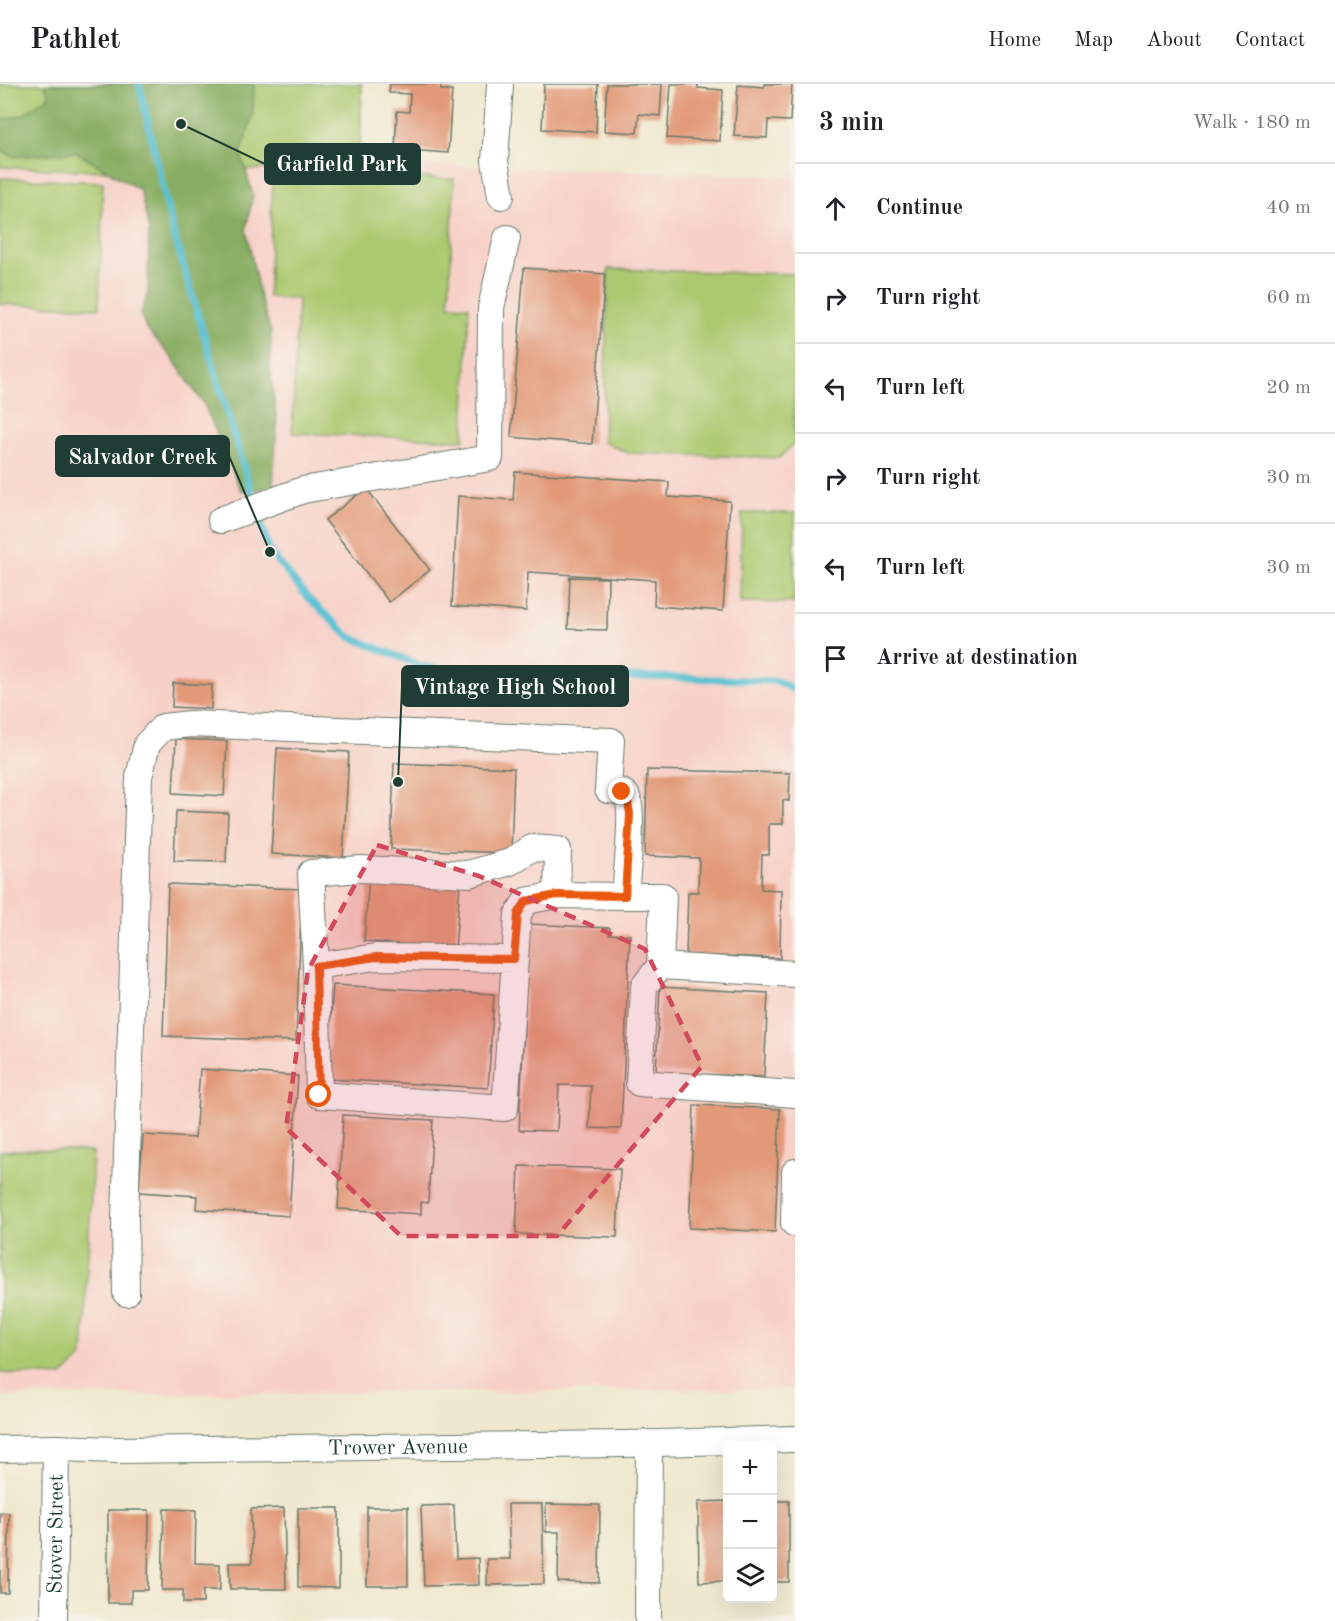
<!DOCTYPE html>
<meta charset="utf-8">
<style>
:root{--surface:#fff;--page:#f6f6f6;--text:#202124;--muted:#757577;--line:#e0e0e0}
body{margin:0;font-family:"Old Standard TT",serif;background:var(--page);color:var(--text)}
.controls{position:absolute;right:18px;bottom:18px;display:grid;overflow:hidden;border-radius:9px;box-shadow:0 6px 24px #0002}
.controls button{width:54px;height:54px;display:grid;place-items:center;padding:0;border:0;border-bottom:2px solid var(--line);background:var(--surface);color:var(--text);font:30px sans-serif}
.stop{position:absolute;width:18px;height:18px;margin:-14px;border:4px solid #ea580c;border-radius:50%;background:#fff}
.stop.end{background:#ea580c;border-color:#fff;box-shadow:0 2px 6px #0008}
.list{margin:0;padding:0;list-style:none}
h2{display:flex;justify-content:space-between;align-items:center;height:78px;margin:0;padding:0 24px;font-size:26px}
h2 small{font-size:20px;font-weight:400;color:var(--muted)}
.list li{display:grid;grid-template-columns:39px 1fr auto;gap:18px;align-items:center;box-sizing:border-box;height:90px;padding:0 24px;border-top:2px solid var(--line)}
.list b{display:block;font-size:22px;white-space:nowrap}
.list em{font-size:20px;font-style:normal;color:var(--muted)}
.icon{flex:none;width:33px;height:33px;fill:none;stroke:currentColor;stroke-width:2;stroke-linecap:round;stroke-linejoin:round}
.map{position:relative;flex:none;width:795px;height:1537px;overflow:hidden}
header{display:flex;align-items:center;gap:36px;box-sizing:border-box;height:84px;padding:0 30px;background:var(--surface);border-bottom:2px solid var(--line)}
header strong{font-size:28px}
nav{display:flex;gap:33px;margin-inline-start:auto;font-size:21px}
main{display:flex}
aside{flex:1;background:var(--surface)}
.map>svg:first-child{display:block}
.built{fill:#f7d1c8}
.green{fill:#abc970;stroke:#658352;stroke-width:1.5}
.forest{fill:#88ad62;stroke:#54754b;stroke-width:1.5}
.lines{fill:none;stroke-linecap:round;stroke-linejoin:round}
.stream{stroke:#57c0d3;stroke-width:7}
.building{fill:#e29978}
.minor-casing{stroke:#68796a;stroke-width:28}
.minor{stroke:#fff;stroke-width:26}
.route{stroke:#ea580c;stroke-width:8}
.marked{fill:#d1495b;fill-opacity:0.2;stroke:#d1495b;stroke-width:4.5;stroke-dasharray:12 8;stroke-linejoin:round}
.labels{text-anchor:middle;stroke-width:6;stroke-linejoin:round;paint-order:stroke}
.street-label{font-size:21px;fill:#1f3d34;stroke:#f7f3e8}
.leader{fill:none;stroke:#1f3d34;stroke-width:2}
.callout-dot{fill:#1f3d34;stroke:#f7f3e8;stroke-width:2}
.callout{fill:#1f3d34;stroke:#1f3d34;stroke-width:2}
.callout-label{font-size:22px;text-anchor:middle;font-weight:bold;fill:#fff}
</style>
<header>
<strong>Pathlet</strong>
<nav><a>Home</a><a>Map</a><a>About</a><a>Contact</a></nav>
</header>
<main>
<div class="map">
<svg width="795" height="1537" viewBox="0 0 795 1537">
<rect width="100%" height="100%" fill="#f7f3e8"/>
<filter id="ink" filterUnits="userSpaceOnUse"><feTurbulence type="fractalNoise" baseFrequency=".0167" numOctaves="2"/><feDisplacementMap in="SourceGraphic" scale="12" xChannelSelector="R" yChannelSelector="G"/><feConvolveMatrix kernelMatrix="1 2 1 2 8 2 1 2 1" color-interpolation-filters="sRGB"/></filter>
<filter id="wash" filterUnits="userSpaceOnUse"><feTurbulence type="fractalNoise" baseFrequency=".008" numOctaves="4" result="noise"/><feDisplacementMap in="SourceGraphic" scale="24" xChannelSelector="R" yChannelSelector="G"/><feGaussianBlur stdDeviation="1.35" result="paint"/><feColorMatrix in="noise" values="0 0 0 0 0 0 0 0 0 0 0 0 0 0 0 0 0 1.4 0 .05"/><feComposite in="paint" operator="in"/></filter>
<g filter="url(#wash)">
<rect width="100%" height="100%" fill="#efe8ce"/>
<!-- built -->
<path class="built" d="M 360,79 L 795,92 L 795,1305 L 0,1312 L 0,83 L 187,90 Z"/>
<!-- green -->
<g class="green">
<path d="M 0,0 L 362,0 L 360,79 L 187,90 L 0,83 Z"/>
<path d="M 273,88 L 454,95 L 449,221 L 469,222 L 464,356 L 292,349 L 298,215 L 268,213 Z"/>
<path d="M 0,94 L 103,98 L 99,224 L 0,220 Z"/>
<path d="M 608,185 L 795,190 L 794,360 L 779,374 L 628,369 L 603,358 Z"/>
<path d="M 742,429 L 795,429 L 794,519 L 740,518 Z"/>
<path d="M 36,1065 L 93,1068 L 83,1273 L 62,1292 L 0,1289 L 0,1067 Z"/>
</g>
<!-- forest -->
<path class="forest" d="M 45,0 L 254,0 L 253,29 L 241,70 L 253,111 L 246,145 L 260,213 L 271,248 L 270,283 L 277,339 L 273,403 L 241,407 L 205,322 L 173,275 L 146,244 L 141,231 L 148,208 L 149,146 L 140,106 L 76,68 L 13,73 L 0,65 L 0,36 L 22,31 L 49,13 Z"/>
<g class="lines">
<!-- stream -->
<g class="stream">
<path d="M 139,0 L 172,144 L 254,418"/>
<path d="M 258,429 L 270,468 L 308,514 L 350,553 L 422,582 L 495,594 L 659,593 L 777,597 L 795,606"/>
</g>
</g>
<g id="blocks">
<!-- building -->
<g class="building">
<path d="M 390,0 L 441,0 L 441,6 L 452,6 L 448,69 L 395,65 L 397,27 L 409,28 L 410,10 L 389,9 Z"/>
<path d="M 544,0 L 598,0 L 596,48 L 542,45 Z"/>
<path d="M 607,0 L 662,0 L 660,32 L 639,30 L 637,49 L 604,47 Z"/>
<path d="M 671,0 L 698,0 L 698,4 L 723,6 L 720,57 L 667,54 Z"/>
<path d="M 764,0 L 792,0 L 790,37 L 768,36 L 767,54 L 734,52 L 738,1 L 764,3 Z"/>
<path d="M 524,184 L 605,190 L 592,360 L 511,353 Z"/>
<path d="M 515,388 L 669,398 L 668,413 L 730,417 L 723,527 L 654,522 L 655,496 L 528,488 L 526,527 L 452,522 L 458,412 L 513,416 Z"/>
<path d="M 366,404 L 430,486 L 389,518 L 325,436 Z"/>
<path d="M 570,493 L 608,494 L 607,546 L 568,545 Z"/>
<path d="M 173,599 L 212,601 L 211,625 L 172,623 Z"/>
<path d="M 176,655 L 227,657 L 224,712 L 173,709 Z"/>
<path d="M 277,664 L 349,668 L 343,774 L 271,770 Z"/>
<path d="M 394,679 L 514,684 L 511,769 L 391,765 Z"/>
<path d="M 647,686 L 790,689 L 789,717 L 783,716 L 783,740 L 769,740 L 769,771 L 762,771 L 761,805 L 781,806 L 780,874 L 686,871 L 688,808 L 698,808 L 699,774 L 645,772 Z"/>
<path d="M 176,727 L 228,729 L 226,778 L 174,777 Z"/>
<path d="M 369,792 L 460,800 L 455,865 L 364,857 Z"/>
<path d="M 168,800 L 302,805 L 296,957 L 163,952 Z"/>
<path d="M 529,840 L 610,844 L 609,850 L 630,851 L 621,1045 L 589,1044 L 591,1002 L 559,1001 L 557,1047 L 519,1046 Z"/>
<path d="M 333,901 L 494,910 L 488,1004 L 327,995 Z"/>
<path d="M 660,903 L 768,909 L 764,993 L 656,988 Z"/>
<path d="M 200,985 L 298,992 L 289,1132 L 196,1125 L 197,1112 L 139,1108 L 143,1051 L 195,1054 Z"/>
<path d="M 694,1021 L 780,1025 L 775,1148 L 689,1144 Z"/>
<path d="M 343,1031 L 433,1036 L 428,1119 L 421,1118 L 421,1130 L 338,1125 Z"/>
<path d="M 519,1082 L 620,1085 L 617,1153 L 516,1150 Z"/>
<path d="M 728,1417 L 728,1497 L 699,1498 L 698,1418 Z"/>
<rect x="772" y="1417" width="17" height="81"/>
<path d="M 508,1420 L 542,1420 L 544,1500 L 487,1501 L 487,1475 L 510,1475 Z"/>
<path d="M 546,1420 L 600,1421 L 599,1499 L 558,1498 L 559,1448 L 546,1448 Z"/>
<path d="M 454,1421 L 456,1475 L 478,1474 L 479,1501 L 424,1502 L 421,1422 Z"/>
<rect x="367" y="1423" width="41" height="79"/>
<path d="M 284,1424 L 286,1505 L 230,1505 L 229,1479 L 252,1479 L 251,1425 Z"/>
<path d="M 298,1424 L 339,1424 L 339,1504 L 298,1503 Z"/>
<path d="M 164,1425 L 196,1426 L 195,1479 L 220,1480 L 220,1506 L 203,1506 L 203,1519 L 183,1519 L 183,1506 L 162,1506 Z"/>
<path d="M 108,1426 L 149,1426 L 148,1506 L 131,1506 L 131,1519 L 108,1519 Z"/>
<path d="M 0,1429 L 9,1429 L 8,1509 L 0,1509 Z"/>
</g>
</g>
</g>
<g filter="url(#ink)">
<use href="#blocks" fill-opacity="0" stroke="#68796a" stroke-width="1.5"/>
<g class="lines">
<defs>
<g id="minor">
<path d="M 500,0 L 495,77 L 501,112"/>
<path d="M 221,436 L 303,406 L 490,374 L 491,224 L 507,154"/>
<path d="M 514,875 L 376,873 L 316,882 L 319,1011 L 505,1024 L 518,830 L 526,817 L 557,811 L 625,812"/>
<path d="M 316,882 L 311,789 L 361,785 L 469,790 L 510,778 L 532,764 L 558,766 L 557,811"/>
<path d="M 795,890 L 660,882 L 644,902 L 639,999 L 795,1010"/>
<path d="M 794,1139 L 795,1088"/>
<path d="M 126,1209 L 125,1134 L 139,693 L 147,660 L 163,643 L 190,640 L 611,657 L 608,706 C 614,707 622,706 626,711 C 635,724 626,793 625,812 L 663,812 L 660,882"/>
<path id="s1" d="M 0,1365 L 56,1364 L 118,1366 L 624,1360 L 795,1355"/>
<path id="s2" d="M 54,1537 L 56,1364"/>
<path d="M 648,1537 L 649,1359"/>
</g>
</defs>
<!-- minor casing -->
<use href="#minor" class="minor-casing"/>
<!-- minor -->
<use href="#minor" class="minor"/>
</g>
</g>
<g class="lines" filter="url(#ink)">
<!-- route -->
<path class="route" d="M 319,1011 L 316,882 L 376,873 L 514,875 L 518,830 L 526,817 L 557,811 L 625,812 L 630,730 L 627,712 L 622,708"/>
</g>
<!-- marked area -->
<path class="marked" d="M 377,761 L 479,792 L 645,865 L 702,982 L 557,1152 L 401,1152 L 286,1044 L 308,886 Z"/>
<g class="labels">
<!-- street labels -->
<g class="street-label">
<text dy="7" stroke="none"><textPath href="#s1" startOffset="398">Trower Avenue</textPath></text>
<text dy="7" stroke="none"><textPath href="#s2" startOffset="87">Stover Street</textPath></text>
</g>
</g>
<!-- callouts -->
<path class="leader" d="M181 40L265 80M270 468L229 372M398 698L402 602"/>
<g class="callout-dot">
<circle cx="181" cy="40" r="6"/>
<circle cx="270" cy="468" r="6"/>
<circle cx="398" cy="698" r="6"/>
</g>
<g class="callout">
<rect x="265" y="60" width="155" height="40" rx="6"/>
<rect x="56" y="352" width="173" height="40" rx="6"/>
<rect x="402" y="582" width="226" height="40" rx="6"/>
</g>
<g class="callout-label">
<text x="342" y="87">Garfield Park</text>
<text x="143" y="380">Salvador Creek</text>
<text x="515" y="610">Vintage High School</text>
</g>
</svg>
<div class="controls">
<button>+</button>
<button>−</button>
<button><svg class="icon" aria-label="layers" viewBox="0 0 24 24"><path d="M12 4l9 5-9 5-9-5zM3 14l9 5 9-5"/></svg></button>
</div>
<div class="stop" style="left:319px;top:1011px"></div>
<div class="stop end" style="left:622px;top:708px"></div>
</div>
<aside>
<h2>3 min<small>Walk · 180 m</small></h2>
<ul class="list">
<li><svg class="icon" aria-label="ahead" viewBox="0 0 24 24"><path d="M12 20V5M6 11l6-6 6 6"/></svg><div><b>Continue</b></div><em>40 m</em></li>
<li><svg class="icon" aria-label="right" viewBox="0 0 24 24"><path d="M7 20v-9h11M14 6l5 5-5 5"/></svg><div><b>Turn right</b></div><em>60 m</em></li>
<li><svg class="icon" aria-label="left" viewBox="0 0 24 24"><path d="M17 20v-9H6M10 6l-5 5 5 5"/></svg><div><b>Turn left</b></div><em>20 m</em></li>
<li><svg class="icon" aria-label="right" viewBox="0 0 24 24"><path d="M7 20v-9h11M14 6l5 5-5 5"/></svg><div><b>Turn right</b></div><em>30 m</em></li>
<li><svg class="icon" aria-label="left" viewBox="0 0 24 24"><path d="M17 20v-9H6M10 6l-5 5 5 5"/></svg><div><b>Turn left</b></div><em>30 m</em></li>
<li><svg class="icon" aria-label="arrive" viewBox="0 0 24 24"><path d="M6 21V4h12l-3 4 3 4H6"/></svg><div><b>Arrive at destination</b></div></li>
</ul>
</aside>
</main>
